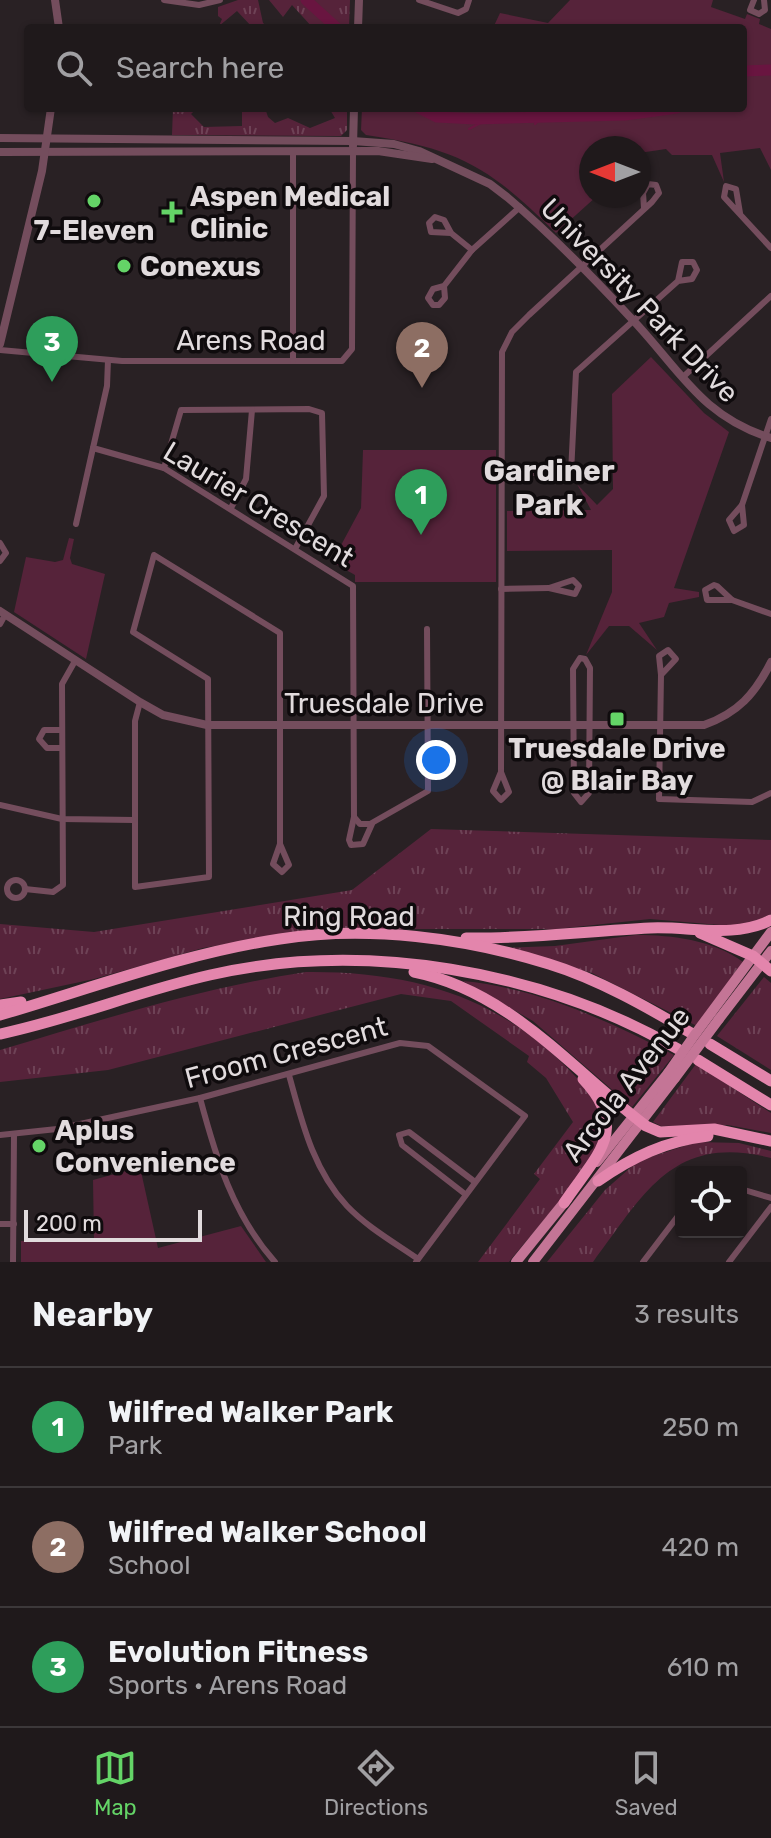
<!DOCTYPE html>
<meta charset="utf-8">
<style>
:root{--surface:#1f191b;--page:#272224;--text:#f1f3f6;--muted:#a1a0a3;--line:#3c383a;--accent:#64d467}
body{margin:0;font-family:Rubik,sans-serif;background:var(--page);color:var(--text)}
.controls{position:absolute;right:24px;bottom:24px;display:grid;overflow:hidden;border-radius:8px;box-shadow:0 2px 6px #0004}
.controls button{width:72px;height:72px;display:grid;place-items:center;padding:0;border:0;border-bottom:2px solid var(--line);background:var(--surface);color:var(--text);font:40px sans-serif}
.compass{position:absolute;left:579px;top:136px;width:72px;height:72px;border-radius:50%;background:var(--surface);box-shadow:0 2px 6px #0004;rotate:270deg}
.scale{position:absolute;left:24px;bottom:20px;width:178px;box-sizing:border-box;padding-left:8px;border:4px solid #e1dbdd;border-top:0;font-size:22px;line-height:28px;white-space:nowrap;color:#e1dbdd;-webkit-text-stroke:6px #0f0b0d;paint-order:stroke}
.you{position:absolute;left:436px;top:760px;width:28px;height:28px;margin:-20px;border:6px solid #fff;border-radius:50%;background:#1a73e8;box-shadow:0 0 0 12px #1a73e833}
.badge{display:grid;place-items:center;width:52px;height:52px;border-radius:50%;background:var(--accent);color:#fff;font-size:26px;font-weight:700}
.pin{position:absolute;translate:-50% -66px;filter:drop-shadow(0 2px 4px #0008)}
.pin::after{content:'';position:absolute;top:42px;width:28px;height:24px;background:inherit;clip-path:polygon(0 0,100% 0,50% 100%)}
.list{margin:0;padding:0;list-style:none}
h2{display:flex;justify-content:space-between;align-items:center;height:104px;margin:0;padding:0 32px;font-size:34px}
h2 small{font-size:26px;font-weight:400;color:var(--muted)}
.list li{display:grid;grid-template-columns:52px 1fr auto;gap:24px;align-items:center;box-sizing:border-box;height:120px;padding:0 32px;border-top:2px solid var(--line)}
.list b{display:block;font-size:30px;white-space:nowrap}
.list p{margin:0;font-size:26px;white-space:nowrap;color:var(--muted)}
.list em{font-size:26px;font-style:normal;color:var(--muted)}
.icon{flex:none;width:44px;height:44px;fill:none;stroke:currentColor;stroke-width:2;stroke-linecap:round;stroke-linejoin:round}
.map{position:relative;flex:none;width:771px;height:1262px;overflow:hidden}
.search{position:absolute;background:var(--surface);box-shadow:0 2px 6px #0004;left:24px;right:24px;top:24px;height:88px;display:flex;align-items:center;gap:20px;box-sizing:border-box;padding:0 28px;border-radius:8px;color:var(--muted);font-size:30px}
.sheet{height:464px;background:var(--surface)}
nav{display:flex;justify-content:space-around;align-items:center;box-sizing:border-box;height:112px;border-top:2px solid var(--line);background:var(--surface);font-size:22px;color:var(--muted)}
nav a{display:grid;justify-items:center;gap:4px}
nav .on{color:var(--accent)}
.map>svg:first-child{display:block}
.grass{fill:url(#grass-tufts)}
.green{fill:#56233a}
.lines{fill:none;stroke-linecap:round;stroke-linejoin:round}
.stream{stroke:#691540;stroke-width:2}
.river{stroke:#691540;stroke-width:11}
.minor{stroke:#744d5d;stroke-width:6}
.tertiary{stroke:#744d5d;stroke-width:8}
.primary{stroke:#c47596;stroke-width:10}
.motorway{stroke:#e385ac;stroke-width:11}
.primary-bridge{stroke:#c47596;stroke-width:10}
.poi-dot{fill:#64d467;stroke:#0f0b0d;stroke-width:3}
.labels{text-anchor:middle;stroke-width:7;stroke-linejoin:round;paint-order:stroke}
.poi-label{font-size:28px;font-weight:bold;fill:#e1dbdd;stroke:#0f0b0d;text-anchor:start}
.street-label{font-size:28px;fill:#e1dbdd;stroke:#0f0b0d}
.neighbourhood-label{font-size:30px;font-weight:bold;fill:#e1dbdd;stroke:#0f0b0d}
</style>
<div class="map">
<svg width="771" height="1262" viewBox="0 0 771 1262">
<defs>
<pattern id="grass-tufts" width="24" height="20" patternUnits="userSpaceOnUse" patternTransform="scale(2)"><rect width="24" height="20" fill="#56233a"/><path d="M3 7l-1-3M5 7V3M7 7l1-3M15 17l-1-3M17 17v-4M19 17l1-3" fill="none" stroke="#6e4256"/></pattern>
</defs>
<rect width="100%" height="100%" fill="#292124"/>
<!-- grass -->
<g class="grass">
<path d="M 238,0 L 258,0 L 263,23 L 269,28 L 253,28 L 237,11 L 219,26 L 222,19 L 218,16 L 218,7 Z"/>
<path d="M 269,0 L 350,0 L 349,28 L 313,28 L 292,5 L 283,17 Z"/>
<path d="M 173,108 L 188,111 L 192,108 L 194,111 L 191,114 L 204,127 L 242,126 L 242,108 L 265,108 L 268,117 L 275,123 L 288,118 L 310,128 L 335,118 L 329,108 L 347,108 L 347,130 L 341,136 L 172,135 Z"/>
<path d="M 431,829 L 771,840 L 771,914 L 743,927 L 650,919 L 556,929 L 312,929 L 203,948 L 94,979 L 0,999 L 0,924 L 94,932 L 352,890 Z"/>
<path d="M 636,935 C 673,935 713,940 743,962 L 697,1026 L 592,973 L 501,948 L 555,946 Z"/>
<path d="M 306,972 C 411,971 501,996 575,1076 C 591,1093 607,1109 601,1134 C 594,1166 531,1234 509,1262 L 478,1262 L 540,1179 L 534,1174 L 573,1122 L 546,1078 L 527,1062 L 529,1056 L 451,1001 L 401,994 L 108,1070 L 0,1082 L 0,1050 C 101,1020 201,988 306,972 Z"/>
<path d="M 764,977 L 771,983 L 771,1070 L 717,1036 Z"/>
<path d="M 463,981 C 537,988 609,1021 674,1055 L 632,1107 L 533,1021 Z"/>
<path d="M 696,1064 L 771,1113 L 771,1133 L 728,1125 L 661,1126 L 653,1122 Z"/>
<path d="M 697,1142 L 739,1143 L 771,1151 L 771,1158 C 673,1133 644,1194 593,1262 L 547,1262 L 605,1190 L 638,1161 Z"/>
</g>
<!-- green -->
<g class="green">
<path d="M 570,0 L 713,0 L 711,7 L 745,19 L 747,14 L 760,19 L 759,24 L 771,29 L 771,170 L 760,148 L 720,153 L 724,182 L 712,155 L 672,155 L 666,149 L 639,153 L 639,148 L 591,148 L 591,196 L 597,196 L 556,233 C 489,167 460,149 366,135 L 361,130 L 362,108 L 743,108 L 743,28 L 493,28 L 500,13 L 548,23 Z"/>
<path d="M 651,357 L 704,413 L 729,432 L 674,588 L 699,592 L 699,597 L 669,603 L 664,617 L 639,623 L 657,650 L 629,626 L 609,626 L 586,655 L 612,592 L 612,550 L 507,551 L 507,511 L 591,510 L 577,484 L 597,505 L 613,489 L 612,394 Z"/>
<path d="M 363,450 L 496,450 L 496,582 L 355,582 L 355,575 L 332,562 L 361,508 Z"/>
<path d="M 69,538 L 74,539 L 70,558 L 72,564 L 105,574 L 86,659 L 14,612 L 26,557 L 55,562 L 63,560 Z"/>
<path d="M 140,1167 L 158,1248 L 241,1226 L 266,1262 L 21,1262 L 21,1241 L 94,1241 L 93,1180 Z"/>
</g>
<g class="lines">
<!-- stream -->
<g class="stream">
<path d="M 555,113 L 558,116"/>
<path d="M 535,124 L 543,116"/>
<path d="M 469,129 L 494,116"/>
</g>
<!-- river -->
<g class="river">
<path d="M 306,0 L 337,28"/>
<path d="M 743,71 L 771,70"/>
<path d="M 419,108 L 437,117 L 475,119 L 625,115 L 677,108"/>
</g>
<!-- minor -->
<g class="minor">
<path d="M 164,0 L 199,5 L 220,0"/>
<path d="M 419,0 L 458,13 L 466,9 L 469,0"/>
<path d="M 754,0 L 750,10 L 759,14 L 765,10 L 764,0"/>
<path d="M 740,213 L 736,189 L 726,186 L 724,197 L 771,248"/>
<path d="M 451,233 L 431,232 L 429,223 L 435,217 L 444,220 L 451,233 L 472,250"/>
<path d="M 444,286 L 433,289 L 428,298 L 433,305 L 439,305 L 445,298 L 444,286 L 472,250 L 520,207"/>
<path d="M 0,350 L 122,361 L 342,361 L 352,349 L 353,151"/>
<path d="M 108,360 L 107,386 L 93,448 L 164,468 L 353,586 L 354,817 L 360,824 L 370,824 L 428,791 L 427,629"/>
<path d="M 293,361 L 293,151"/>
<path d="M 683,377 L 771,296"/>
<path d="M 164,468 L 181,410 L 309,409 L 322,413 L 324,496 L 295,549"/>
<path d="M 502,473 L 571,473 L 576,372 L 678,281 L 692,279 L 697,270 L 693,262 L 682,262 L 678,281"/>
<path d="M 742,505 L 771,419"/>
<path d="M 742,505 L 744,525 L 734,531 L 729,520 Z"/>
<path d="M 231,508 L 246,479 L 252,410"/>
<path d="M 76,524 L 93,448"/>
<path d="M 0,543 L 6,553 L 0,561"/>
<path d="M 573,580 L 579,586 L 575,594 L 549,588 Z"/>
<path d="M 714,585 L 717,586 L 732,600 L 707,600 L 705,590 Z"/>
<path d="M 501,589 L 549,588"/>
<path d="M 732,600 L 771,614"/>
<path d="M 0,624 L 5,615"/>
<path d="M 668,650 L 676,659 L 661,675 L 659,656 Z"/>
<path d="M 580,658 L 585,659 L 590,668 L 589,793 L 581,802 L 574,793 L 573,669 Z"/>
<path d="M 661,675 L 659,799 L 752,802 L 771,793"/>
<path d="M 140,702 L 135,721 L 135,887 L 209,877 L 208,679 L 133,632 L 154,555 L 280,633 L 280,844 L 273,864 L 282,872 L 289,865 L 280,844"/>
<path d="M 61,730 L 44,730 L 39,739 L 47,748 L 61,748"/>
<path d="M 501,772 L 502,352 L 512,332 L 529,315 L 652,202 L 659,193 L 656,185 L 648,184 L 643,193 L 644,208"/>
<path d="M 501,772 L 509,792 L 501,800 L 493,791 Z"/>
<path d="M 0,805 L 62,819 L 134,820"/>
<path d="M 354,817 L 349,840 L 351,845 L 363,844 L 372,824"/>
<circle cx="16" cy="889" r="9"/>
<path d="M 25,889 L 53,892 L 63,885 L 62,684 L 75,661"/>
<path d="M 289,1075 C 302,1122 313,1170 347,1206 C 367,1227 395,1243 418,1259"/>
<path d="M 200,1098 C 216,1158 233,1215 275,1262"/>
<path d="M 0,1135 L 57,1129 L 200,1098 L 400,1043 L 428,1046 L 525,1116 L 416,1262"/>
<path d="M 741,1189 L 771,1198"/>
<path d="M 465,1194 L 402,1145 L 399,1135 L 409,1132 L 475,1182"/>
<path d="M 0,1224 L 14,1224"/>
<path d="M 13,1262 L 14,1135"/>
<path d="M 643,1262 L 681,1212"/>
<path d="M 729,1262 L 771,1207"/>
</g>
<!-- tertiary -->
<g class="tertiary">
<path d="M 55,0 L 59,28"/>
<path d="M 358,28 L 359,0"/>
<path d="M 0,138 L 353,141 L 394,144 L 419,151 L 490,184 L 507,197 C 551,234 591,275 630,317 C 679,368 700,416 771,438"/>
<path d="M 353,146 L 354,108"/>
<path d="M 0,152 L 378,151 L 432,159"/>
<path d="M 0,344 L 42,171 L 51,108"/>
<path d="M 0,611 L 140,702 L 163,715 L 207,725 L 704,725 C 738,713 755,694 771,662"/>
</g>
<!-- primary -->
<g class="primary">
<path d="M 719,1019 L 771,951"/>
<path d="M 696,1033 L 771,932"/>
<path d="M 597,1162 L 668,1073"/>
<path d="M 516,1262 L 567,1199"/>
<path d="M 533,1262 L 675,1078"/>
</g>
<!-- motorway -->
<g class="motorway">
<path d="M 700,933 L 753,956 L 771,971"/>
<path d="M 466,938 C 529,939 588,931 650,928 C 691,926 733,939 771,920"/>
<path d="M 414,972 C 510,991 572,1070 646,1126 L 660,1132 L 714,1129 L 771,1141"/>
<path d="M 0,1005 L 21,1002"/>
<path d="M 0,1015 C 92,988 185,953 280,939 C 367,925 466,938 549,964 C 598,979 647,1007 691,1033"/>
<path d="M 0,1034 C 71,1019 139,991 210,975 C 365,940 541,970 678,1049"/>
<path d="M 710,1044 L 771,1081"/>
<path d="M 698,1060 L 771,1105"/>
<path d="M 598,1181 C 632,1157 666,1141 708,1136"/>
<path d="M 564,1203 C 596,1155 631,1130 583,1079"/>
</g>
<!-- primary-bridge -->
<g class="primary-bridge">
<path d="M 668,1073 L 696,1033"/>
<path d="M 675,1078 L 719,1019"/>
</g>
</g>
<!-- markers -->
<g class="poi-dot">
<circle cx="94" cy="201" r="8"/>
<path d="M168 200h8v8h8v8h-8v8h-8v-8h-8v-8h8z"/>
<circle cx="124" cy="266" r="8"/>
<rect x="609" y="711" width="16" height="16" rx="4"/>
<circle cx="39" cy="1146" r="8"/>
</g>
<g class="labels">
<!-- poi labels -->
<g class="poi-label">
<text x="190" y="206">Aspen Medical<tspan x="190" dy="32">Clinic</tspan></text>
<text x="94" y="240" text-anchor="middle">7-Eleven</text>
<text x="140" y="276">Conexus</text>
<text x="617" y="758" text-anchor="middle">Truesdale Drive<tspan x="617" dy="32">@ Blair Bay</tspan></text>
<text x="55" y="1140">Aplus<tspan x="55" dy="32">Convenience</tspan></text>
</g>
<!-- street labels -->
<g class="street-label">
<text transform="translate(640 300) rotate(46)" y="10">University Park Drive</text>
<text x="251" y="350">Arens Road</text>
<text transform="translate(259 504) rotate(31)" y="10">Laurier Crescent</text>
<text x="384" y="713">Truesdale Drive</text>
<text x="349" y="926">Ring Road</text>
<text transform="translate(286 1052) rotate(-15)" y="10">Froom Crescent</text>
<text transform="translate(626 1084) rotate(-52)" y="10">Arcola Avenue</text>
</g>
<!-- neighbourhood labels -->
<g class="neighbourhood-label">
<text x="549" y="481">Gardiner<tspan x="549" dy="34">Park</tspan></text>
</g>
</g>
</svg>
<div class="controls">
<button><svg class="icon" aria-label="locate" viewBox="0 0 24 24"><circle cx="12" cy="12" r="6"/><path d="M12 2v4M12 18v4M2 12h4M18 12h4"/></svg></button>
</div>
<svg class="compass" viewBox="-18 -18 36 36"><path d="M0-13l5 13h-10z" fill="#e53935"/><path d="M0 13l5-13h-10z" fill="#a1a0a3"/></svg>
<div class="scale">200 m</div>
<div class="you"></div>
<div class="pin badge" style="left:421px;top:535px;background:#2e9e5b">1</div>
<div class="pin badge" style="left:422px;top:388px;background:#8d6e63">2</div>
<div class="pin badge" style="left:52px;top:382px;background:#2e9e5b">3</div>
<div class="search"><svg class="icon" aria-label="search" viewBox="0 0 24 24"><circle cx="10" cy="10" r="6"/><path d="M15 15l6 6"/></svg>Search here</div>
</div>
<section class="sheet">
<h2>Nearby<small>3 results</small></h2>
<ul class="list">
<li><span class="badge" style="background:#2e9e5b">1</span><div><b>Wilfred Walker Park</b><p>Park</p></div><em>250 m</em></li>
<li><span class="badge" style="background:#8d6e63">2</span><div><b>Wilfred Walker School</b><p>School</p></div><em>420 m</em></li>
<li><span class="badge" style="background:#2e9e5b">3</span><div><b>Evolution Fitness</b><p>Sports · Arens Road</p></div><em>610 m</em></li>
</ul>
</section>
<nav>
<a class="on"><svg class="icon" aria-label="map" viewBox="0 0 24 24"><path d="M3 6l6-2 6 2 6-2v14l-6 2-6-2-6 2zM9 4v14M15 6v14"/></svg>Map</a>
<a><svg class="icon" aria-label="directions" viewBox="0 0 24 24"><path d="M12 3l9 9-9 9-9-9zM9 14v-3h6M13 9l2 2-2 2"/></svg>Directions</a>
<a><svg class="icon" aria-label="saved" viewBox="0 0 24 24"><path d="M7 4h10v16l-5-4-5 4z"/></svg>Saved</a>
</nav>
